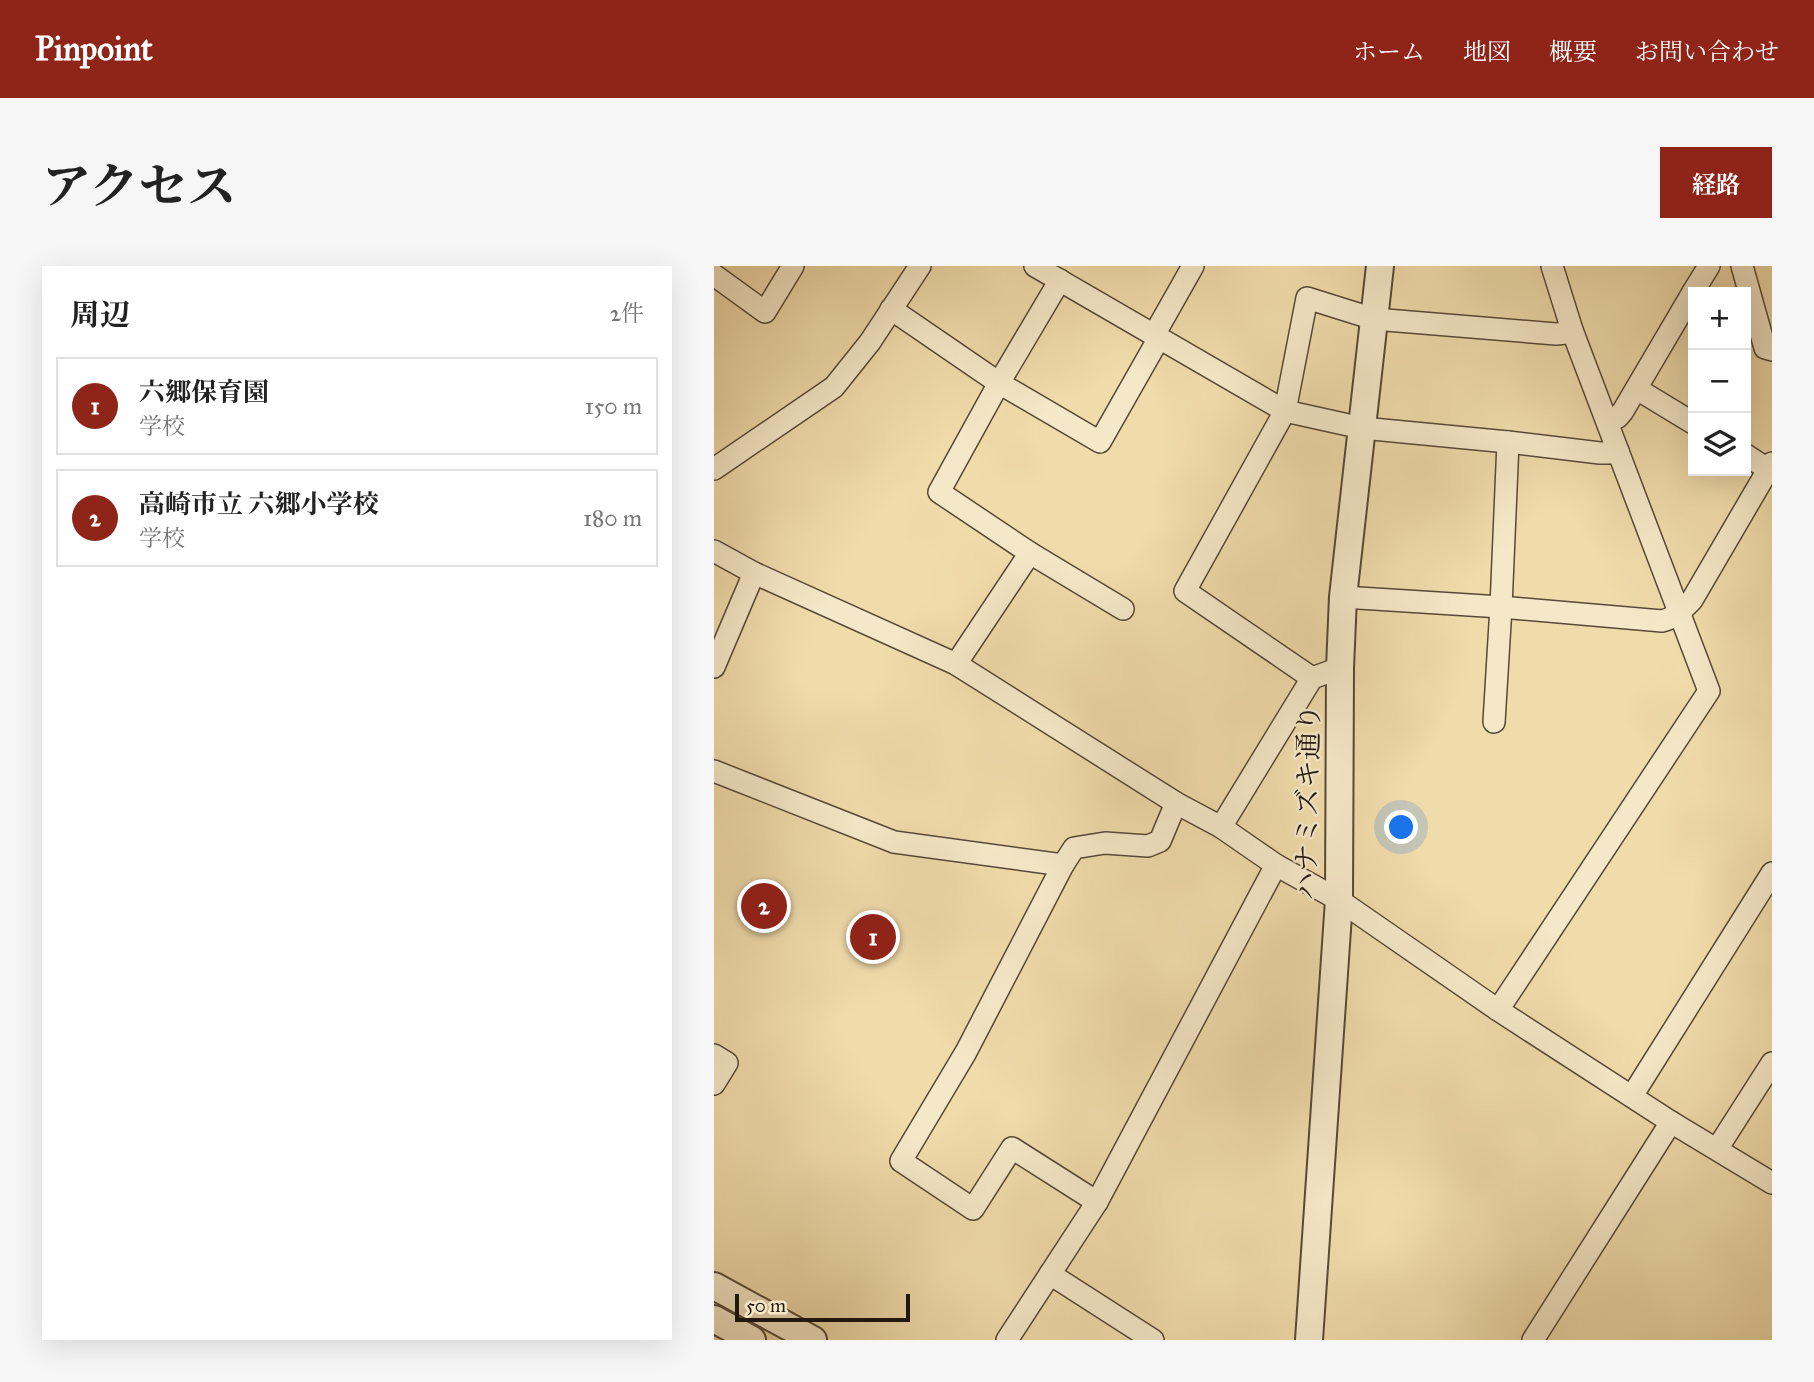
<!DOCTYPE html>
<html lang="ja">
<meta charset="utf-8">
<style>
:root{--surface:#fff;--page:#f6f6f6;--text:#222;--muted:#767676;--line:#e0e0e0;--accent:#8f2418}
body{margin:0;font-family:"IM FELL Great Primer","Noto Serif JP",serif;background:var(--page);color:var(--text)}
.controls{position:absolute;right:21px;top:21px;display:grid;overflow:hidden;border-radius:0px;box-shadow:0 7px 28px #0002}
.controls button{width:63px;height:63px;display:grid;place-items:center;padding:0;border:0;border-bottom:2px solid var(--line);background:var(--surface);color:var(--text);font:35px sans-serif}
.scale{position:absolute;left:21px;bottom:18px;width:175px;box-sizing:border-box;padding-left:7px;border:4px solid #221810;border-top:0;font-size:19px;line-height:24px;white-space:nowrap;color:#221810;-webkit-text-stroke:5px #f5e8c8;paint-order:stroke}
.you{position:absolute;left:688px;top:562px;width:24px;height:24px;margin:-18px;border:5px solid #fff;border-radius:50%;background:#1a73e8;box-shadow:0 0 0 10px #1a73e833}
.badge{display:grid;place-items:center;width:46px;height:46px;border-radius:50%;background:var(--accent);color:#fff;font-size:23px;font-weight:700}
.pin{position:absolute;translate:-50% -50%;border:4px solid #fff;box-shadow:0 2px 7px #0006}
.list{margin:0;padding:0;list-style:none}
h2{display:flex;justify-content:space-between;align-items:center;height:91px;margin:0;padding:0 28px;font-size:30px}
h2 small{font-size:23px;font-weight:400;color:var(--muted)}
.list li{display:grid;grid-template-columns:46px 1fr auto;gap:21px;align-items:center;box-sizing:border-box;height:98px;margin:0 14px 14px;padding:0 14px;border:2px solid var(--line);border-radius:0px}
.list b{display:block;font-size:26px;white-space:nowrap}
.list p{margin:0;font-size:23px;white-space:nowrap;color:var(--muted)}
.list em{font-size:23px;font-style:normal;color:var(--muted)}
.icon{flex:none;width:38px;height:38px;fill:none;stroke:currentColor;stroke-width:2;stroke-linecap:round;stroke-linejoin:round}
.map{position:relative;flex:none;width:1058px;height:1074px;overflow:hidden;border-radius:0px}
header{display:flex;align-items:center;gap:42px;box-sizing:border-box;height:98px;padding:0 35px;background:var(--accent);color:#fff}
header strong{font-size:33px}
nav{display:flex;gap:38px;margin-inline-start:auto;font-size:24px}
.intro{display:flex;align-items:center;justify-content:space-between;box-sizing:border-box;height:168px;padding:0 42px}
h1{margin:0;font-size:49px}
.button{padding:18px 32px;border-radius:0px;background:var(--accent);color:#fff;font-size:24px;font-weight:700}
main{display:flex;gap:42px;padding:0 42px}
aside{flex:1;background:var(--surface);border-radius:0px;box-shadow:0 7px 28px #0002}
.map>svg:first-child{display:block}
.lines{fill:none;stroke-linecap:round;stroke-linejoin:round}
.minor-casing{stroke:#564937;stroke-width:24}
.tertiary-casing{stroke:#564937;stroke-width:30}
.minor{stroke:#f5e8c8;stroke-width:21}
.tertiary{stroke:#f5e8c8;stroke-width:26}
.labels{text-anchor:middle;stroke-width:5;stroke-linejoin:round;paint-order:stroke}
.street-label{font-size:28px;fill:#221810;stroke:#f5e8c8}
</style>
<header>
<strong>Pinpoint</strong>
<nav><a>ホーム</a><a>地図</a><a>概要</a><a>お問い合わせ</a></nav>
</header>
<div class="intro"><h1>アクセス</h1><a class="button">経路</a></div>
<main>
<aside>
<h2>周辺<small>2件</small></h2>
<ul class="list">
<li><span class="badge">1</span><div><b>六郷保育園</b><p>学校</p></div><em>150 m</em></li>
<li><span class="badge">2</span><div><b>高崎市立 六郷小学校</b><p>学校</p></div><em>180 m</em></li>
</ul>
</aside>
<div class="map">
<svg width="1058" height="1074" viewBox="0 0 1058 1074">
<rect width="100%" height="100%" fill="#f0dbab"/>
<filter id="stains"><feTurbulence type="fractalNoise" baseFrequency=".00286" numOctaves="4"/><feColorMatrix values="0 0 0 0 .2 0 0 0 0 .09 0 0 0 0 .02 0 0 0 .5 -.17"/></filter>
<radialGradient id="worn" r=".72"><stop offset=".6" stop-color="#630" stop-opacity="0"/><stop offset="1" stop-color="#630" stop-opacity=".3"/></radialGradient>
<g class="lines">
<defs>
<g id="minor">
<path d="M 321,0 L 571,145 L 648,162 L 794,176 L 886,187 L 895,187 L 904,185"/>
<path d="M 1028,0 L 1051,82 L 1058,84"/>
<path d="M 0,9 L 51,46 L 79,0"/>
<path d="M 979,26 L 995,0"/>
<path d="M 177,43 L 285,117 L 386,176 L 445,72"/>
<path d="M 440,69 L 479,0"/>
<path d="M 923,123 L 979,157"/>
<path d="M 894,156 L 904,151 L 909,145 L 979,26"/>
<path d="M 1032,189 L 1058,206"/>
<path d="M 0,203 L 120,121 L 156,76 L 206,0"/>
<path d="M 0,285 L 40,307 L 242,398 L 462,537 L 507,561 L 562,599 L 625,634 L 784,744 L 957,856 L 1058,917"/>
<path d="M 316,287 L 409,343"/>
<path d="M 629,331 L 787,341 L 948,355 C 961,352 968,344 978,334 L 1058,197"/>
<path d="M 242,398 L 316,287 L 225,226 L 285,117 L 346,14"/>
<path d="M 0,401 L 40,307"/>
<path d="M 598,412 L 471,325 L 571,145 L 593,32 L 660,53 L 842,68 L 852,67 L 858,64"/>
<path d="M 780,456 L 787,341 L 794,176"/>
<path d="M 0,505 L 180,576 L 349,599 L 360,582 L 391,577 L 434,580 L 446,575 L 462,537"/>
<path d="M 507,561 L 598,412 L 626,402"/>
<path d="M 349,599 L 252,786 L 187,895 L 259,943 L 298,882 L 383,936"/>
<path d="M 784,744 L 995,425 L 858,64 L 838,0"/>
<path d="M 0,789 L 13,797 L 0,818"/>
<path d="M 918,830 L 1058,607"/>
<path d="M 1003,883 L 1058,797"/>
<path d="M 336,1008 L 439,1074"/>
<path d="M 293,1074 L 383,936 L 562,599"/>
<path d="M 819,1074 L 957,856"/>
</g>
<g id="tertiary">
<path d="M 0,1020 L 99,1074"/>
<path d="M 0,1053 L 38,1074"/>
<path d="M 595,1074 L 625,634 L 626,402 L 629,331 L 666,0"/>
</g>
</defs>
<!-- minor casing -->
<use href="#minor" class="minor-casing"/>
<!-- tertiary casing -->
<use href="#tertiary" class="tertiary-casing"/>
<!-- minor -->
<use href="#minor" class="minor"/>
<!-- tertiary -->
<use href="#tertiary" class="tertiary"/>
</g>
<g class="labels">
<!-- street labels -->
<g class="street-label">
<text transform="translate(593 536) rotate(-89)" y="10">ハナミズキ通り</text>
</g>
</g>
<rect width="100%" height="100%" filter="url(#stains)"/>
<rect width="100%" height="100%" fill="url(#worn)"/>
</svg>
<div class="controls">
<button>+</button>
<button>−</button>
<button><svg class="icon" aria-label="layers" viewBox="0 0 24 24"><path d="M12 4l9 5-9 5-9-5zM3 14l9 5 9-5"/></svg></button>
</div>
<div class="scale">50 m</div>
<div class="you"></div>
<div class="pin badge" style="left:159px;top:671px">1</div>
<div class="pin badge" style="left:50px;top:640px">2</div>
</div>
</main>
